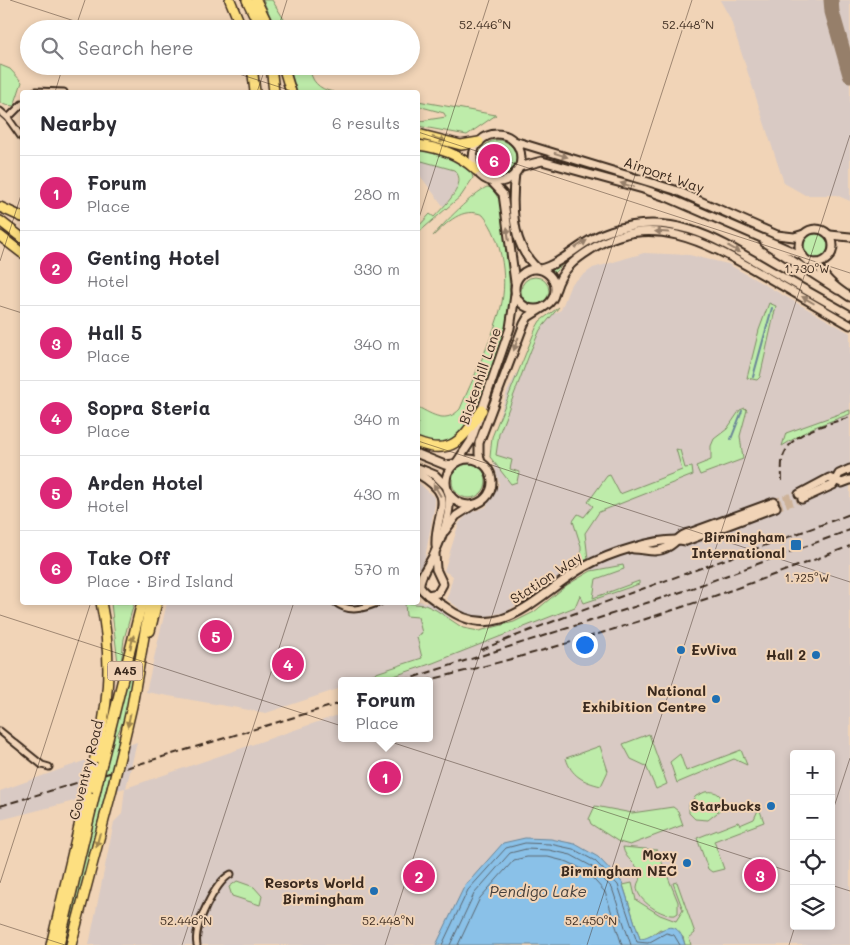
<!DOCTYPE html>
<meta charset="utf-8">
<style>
:root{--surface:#fff;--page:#f7f7f7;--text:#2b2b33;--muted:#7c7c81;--line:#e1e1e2;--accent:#db2777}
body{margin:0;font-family:Mali,sans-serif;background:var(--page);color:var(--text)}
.controls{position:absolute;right:15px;bottom:15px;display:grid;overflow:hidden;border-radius:5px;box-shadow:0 2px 8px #0003}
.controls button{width:45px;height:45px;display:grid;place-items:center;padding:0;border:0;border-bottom:1px solid var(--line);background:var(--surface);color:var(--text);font:25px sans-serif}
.you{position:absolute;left:584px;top:644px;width:18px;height:18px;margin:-12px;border:4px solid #fff;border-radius:50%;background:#1a73e8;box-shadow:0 0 0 8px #1a73e833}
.badge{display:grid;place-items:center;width:32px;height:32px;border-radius:50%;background:var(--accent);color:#fff;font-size:16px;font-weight:700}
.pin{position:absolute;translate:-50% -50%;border:2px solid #fff;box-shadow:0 1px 5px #0006}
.popup{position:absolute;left:338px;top:677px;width:95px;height:65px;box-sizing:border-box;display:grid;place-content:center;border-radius:5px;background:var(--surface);filter:drop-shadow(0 1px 4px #0005);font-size:16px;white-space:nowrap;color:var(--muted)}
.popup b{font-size:19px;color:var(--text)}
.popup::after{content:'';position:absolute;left:50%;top:100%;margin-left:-10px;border:10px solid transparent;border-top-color:var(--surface)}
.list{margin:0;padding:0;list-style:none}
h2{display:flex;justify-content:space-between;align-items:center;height:65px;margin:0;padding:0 20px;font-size:21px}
h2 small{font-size:16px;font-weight:400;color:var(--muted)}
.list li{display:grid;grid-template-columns:32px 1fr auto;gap:15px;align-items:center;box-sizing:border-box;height:75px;padding:0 20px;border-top:1px solid var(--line)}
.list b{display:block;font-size:19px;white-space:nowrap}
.list p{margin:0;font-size:16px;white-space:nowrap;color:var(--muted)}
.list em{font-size:16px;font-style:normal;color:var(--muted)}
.icon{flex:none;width:28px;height:28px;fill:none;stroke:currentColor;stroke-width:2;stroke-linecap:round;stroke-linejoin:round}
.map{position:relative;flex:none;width:850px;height:945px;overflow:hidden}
.search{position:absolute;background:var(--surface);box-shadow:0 2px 8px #0003;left:20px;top:20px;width:400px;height:55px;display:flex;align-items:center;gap:12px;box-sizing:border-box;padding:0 18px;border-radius:28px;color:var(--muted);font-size:19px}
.panel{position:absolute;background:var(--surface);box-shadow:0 2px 8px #0003;left:20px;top:90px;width:400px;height:515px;border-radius:5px}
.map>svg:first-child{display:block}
.built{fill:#d9cac4;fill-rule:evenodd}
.green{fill:#beecaa;stroke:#7c8b64}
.water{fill:#8ac1e8;stroke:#6a8597}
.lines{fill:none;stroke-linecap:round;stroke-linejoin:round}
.shore{stroke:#5b666f;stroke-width:1}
.stream{stroke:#6a8597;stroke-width:2}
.taxiway{stroke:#967f6a;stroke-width:15}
.secondary-tunnel{stroke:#cdb298;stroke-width:7;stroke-dasharray:7 3.5;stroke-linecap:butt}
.street-casing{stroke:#3b2a1e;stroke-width:9}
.secondary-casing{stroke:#3b2a1e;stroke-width:11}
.highway-casing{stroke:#3b2a1e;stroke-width:12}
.street{stroke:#f1d4b7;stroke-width:5}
.secondary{stroke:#f1d4b7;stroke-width:7}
.highway{stroke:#fddf80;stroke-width:9}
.rail{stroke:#3b2a1e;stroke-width:2;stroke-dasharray:8 4;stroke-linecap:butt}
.highway-bridge-casing{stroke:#3b2a1e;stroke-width:12;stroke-linecap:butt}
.highway-bridge{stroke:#fddf80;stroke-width:9}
.oneway{fill:#9c844f}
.oneway2{fill:#967f6a}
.ticks{fill:none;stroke:#3b2a1e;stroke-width:1;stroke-opacity:0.45}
.poi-dot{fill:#1f6fb2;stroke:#f1d4b7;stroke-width:2}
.labels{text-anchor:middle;stroke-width:4;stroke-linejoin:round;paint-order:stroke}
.shield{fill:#f1d4b7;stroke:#725d4c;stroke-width:1}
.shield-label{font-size:12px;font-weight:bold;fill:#3b2a1e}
.street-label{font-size:14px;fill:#3b2a1e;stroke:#f1d4b7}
.poi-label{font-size:14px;font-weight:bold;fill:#3b2a1e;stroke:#f1d4b7;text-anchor:end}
.water-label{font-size:15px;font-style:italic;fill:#47413c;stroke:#f1d4b7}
.ticks-label{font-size:12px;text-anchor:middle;fill:#3b2a1e;stroke:#f1d4b7;stroke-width:4;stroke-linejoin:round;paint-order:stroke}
</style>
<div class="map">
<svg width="850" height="945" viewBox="0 0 850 945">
<rect width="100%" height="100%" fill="#f1d4b7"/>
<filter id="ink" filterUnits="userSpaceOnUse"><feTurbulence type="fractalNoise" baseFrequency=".02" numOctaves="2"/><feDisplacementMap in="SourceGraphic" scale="10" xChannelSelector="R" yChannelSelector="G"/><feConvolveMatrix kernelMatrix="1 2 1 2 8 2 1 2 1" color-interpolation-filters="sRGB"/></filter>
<g filter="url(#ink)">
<!-- built -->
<g class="built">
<path d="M 720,0 L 850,0 L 850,201 L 836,195 L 805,195 L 784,183 L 730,18 Z"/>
<path d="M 418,160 L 443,165 L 457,172 L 459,186 L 444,207 L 418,173 Z"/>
<path d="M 644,253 L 689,255 L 728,264 L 850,333 L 850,945 L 89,945 L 114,822 L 122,814 L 125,788 L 0,820 L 0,791 L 137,742 L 126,788 L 341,714 L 341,738 L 429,738 L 429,681 L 380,681 L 575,607 L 591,571 L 586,559 L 506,612 L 483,617 L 467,615 L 447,599 L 453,576 L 444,571 L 459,523 L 469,513 L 486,507 L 499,484 L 490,447 L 507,392 L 540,329 L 550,315 L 561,310 L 571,284 L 593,268 ZM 794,754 L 831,754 L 831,926 L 794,926 Z"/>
<path d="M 418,482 L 434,497 L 435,504 L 425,558 L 418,573 Z"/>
<path d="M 418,601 L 431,603 L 450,617 L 443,653 L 363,681 L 341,681 L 341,688 L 266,713 L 146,692 L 167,603 Z"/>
</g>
<!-- green -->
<g class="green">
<path d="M 263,0 L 272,0 L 290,29 L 276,29 Z"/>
<path d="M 0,65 L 10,69 L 22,82 L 14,106 L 5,105 L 0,102 Z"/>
<path d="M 289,66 L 310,66 C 310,81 319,89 333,92 L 297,92 Z"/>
<path d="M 418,101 L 496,115 L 467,135 L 418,126 L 418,115 L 420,121 L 446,117 L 444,113 L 418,106 Z"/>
<circle cx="498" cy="158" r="18"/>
<path d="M 418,148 L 443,154 L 470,168 L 473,178 L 461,196 L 418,233 L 418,227 L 430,214 L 434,217 C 443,207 470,183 454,170 L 418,160 Z"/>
<path d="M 487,187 L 492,188 L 498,198 L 500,198 L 509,274 L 510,311 L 508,325 L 483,394 L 465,432 L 445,445 L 418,442 L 418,407 C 433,415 446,424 460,409 C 473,378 489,346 499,314 C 509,284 503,239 483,215 C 462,206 447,223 433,236 C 443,224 473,193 487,187 Z"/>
<path d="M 649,227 L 681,230 L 716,243 L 850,319 L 850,322 C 820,305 790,288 761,271 C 740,259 719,245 697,237 C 646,218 591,234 554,273 L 552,270 C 585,246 608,230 649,227 Z"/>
<circle cx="816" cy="246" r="12"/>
<circle cx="535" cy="291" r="14"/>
<path d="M 769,303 L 776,306 L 760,377 L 757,380 L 747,378 L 759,330 Z"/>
<path d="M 559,307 L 540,330 L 531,350 L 499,434 L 496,455 L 512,460 L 510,469 L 519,472 L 517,482 L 511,484 L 490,457 L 492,437 L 536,328 L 540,321 Z"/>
<path d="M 745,408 L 747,410 L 740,436 L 743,459 L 700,475 L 696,466 L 711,460 L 711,446 L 714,439 L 727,429 L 740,410 Z"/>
<path d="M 850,410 L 850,414 L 812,428 L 782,446 L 786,433 Z"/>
<path d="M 676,449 L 680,450 L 685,468 L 692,467 L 693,475 L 599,512 L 585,533 L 588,559 L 583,561 L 581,557 L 581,546 L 573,521 L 578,514 L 584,517 L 593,506 L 588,502 L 607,476 L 610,475 L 620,494 L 682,470 Z"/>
<circle cx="469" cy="481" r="17"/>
<path d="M 623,565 L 624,569 L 596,579 L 593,598 L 639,581 L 639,584 L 584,603 L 580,595 L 575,607 L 433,663 L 379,681 L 352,681 L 422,658 L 417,637 L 422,633 L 418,617 L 406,616 L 405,603 L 425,605 L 436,610 L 463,628 L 479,631 L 514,622 L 534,612 L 567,585 L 591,571 Z"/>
<path d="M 111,603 L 134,603 L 124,639 L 121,664 L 118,663 Z"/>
<path d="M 145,603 L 148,603 L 126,714 L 117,735 L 120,737 L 66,945 L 63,945 Z"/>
<path d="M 649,734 L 667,784 L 656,789 L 646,766 L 631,759 L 623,744 Z"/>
<path d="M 600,746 L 608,771 L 601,786 C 584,782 571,776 566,758 Z"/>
<path d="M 741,750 L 747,765 L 734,759 L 677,783 L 670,762 L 680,754 L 686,771 Z"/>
<path d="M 705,792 C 718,790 724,796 722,809 L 708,820 L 695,819 L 689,813 L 689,804 L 696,796 Z"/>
<path d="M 595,806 L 632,813 L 673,807 L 678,811 L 683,825 L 630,845 L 619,842 L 591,824 L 589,819 Z"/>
<path d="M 759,808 L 764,822 L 714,841 L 724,869 L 712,872 L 708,869 L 697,838 L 738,822 L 740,825 L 754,819 Z"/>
<path d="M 623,847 L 657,850 L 678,902 L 678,913 L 675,915 C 663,917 637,901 637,887 C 637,883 641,878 642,875 C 637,863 625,860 623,847 Z"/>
<path d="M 237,881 L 254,887 L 262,896 L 260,905 L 232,896 L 229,887 Z"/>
<path d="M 677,882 L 695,933 L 689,938 L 691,945 L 685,945 L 683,937 L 660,929 L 646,939 L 640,939 L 623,885 L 632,883 L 636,900 L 660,915 L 676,921 L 683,910 L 673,883 Z"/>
</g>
<!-- water -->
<path class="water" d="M 525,838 L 551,839 L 575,844 L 598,857 L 622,882 L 640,939 C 656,939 675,909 685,945 L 436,945 L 464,887 L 503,843 Z"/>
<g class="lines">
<!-- shore -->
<g class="shore">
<path d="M 442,945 L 468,890 L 506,848 L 525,843 L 550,844 L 573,849 L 595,861 L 618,885 L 637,942 L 648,943 L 666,933 L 674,935 L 680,945"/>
<path d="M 450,945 L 474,894 L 510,853 L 526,849 L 549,850 L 571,855 L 591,866 L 612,888 L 631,945"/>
<path d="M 458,945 L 480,898 L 514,860 L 527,857 L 548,857 L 568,862 L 586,871 L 605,892 L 622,945"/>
</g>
<!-- stream -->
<g class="stream">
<path d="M 753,377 L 772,308"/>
<path d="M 731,439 L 742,411"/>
</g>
<!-- taxiway -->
<path class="taxiway" d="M 831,0 L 832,12 L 850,75"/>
<!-- secondary-tunnel -->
<g class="secondary-tunnel">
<path d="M 774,502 L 799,494"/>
<path d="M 776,507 L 802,499"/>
</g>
<defs>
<g id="street">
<path d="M 34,92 L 36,91 L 64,92"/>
<path d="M 0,111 L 8,118 L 22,138"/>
<path d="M 8,118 L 22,104"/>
<path d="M 335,602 C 350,614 364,608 380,602"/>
<path d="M 0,731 L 42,765 L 49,767"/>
<path d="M 197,945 C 193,927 215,882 231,874"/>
</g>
<g id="secondary">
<circle cx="497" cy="158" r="24"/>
<path d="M 514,141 L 675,190 L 777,235 L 794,237 L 804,234"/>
<path d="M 519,167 L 542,161 L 643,189 L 669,198 L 803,256"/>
<path d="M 515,173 C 511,205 511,245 537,268"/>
<path d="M 491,181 L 503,194 L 515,282"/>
<circle cx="816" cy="246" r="17"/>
<path d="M 830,235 L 850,237"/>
<path d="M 765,243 L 838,290"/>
<path d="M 817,263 C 823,278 837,289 850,297"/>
<circle cx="535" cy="289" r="20"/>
<path d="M 540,269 C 564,263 583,239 610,231 C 673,210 717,239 770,270 C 797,285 823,300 850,315"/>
<path d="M 556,289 C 561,271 574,260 590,250 C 652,208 712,246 767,277 C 795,293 822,309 850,325"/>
<path d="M 418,454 L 445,465 L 454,464"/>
<circle cx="469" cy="482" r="23"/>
<path d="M 457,462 L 471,441 L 510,328 L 515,295"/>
<path d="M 481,463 L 479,454 L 479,443 L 524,324 L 528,317 L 544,307"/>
<path d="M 418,468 L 435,475 L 445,485"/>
<path d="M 418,474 C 460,498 434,510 436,546"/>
<path d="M 449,494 C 451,512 443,535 435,552 C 431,563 418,576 420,587 C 425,595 436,601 444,606 C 499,649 538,593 584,567 C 607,554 660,536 686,541 L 776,507"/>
<path d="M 799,494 L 829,478 L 842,483 L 850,480"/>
<path d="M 802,499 L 833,485 L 839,474 L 850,469"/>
<path d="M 445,531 L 456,516 L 473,505"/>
<path d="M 634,549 C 646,549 654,554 666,548 C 677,543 679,534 692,532 L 774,502"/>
<path d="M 428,595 L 438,593 L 443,584 L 436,569 L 435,554"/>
</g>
<g id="highway">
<path d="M 230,0 L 242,29"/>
<path d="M 247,0 L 261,29"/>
<path d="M 256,0 L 270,29"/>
<path d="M 252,66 L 255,92"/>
<path d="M 271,66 L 274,92"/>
<path d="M 283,66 L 291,92"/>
<path d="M 418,134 L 461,145 L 479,142"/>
<path d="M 418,145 C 440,148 459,154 476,170"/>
<path d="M 0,207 L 22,217"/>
<path d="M 0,221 L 22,238"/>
<path d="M 0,236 L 22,253"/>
<path d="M 418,443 C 454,457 464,436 482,410"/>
<path d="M 150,631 L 157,602"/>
<path d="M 122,749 L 132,706 L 150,602"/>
<path d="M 102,763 L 142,602"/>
<path d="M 93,766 C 109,708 113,662 101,602"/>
<path d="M 51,945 L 87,792"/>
<path d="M 59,945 L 96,789"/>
<path d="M 71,945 L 111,793"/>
</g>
</defs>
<!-- street casing -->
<use href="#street" class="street-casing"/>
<!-- secondary casing -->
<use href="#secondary" class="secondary-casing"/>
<!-- highway casing -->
<use href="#highway" class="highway-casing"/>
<!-- street -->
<use href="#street" class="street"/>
<!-- secondary -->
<use href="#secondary" class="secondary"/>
<!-- highway -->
<use href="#highway" class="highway"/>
<!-- rail -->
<g class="rail">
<path d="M 782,481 C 782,473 781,464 783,457 C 792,430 827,425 850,417"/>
<path d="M 481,650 C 602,600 727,561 850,514"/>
<path d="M 402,681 L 684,591 L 850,530"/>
<path d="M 424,681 C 570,647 711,600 850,546"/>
<path d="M 0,806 L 341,703"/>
</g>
<defs>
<g id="highway-bridge">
<path d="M 96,789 L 102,763"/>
<path d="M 87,792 L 93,766"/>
<path d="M 111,793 L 122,749"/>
</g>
</defs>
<!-- highway-bridge casing -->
<use href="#highway-bridge" class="highway-bridge-casing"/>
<!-- highway-bridge -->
<use href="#highway-bridge" class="highway-bridge"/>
</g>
<!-- one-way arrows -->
<defs><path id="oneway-solid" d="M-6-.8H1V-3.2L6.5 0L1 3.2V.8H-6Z" transform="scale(1.25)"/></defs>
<g class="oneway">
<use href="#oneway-solid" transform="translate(439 139) rotate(16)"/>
<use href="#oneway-solid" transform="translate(132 642) rotate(-76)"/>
<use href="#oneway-solid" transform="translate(129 720) rotate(102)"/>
<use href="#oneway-solid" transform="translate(98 840) rotate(105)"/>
</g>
<g class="oneway2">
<use href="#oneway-solid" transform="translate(561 155) rotate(17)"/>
<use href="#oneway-solid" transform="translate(627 185) rotate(-164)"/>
<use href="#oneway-solid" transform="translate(662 232) rotate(-177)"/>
<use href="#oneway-solid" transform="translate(508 234) rotate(-97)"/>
<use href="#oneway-solid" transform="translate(581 244) rotate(-32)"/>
<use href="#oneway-solid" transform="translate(734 249) rotate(29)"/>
<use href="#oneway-solid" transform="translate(808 300) rotate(-150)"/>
<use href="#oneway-solid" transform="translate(516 344) rotate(110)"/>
<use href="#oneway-solid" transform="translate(437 490) rotate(-121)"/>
</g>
</g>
<!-- ticks -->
<path class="ticks" d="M 10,0 L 99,29M 75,29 L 85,0M 278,29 L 287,0M 214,66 L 295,92M 55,92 L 63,66M 257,92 L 266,66M 418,132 L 850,273M 418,221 L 489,0M 0,261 L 22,192M 0,306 L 22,313M 418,441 L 850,582M 0,615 L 794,873M 831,816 L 850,758M 0,883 L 91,602M 831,885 L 850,891M 0,924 L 65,945M 182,945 L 294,602M 385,945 L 692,0M 587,945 L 850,135M 789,945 L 795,926"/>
<!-- markers -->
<g class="poi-dot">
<rect x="790" y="539" width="12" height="12" rx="2.5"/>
<circle cx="681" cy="650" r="5"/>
<circle cx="816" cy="655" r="5"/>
<circle cx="716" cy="699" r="5"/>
<circle cx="771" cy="806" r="5"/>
<circle cx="687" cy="863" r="5"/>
<circle cx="374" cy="891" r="5"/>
</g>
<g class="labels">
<!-- shield labels -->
<rect class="shield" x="107.5" y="661.5" width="35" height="19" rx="4"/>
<g class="shield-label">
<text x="125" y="675">A45</text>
</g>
<!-- street labels -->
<g class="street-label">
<text transform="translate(664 175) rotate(19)" y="5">Airport Way</text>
<text transform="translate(480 376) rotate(-71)" y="5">Bickenhill Lane</text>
<text transform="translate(546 578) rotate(-33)" y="5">Station Way</text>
<text transform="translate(86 770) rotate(-76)" y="5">Coventry Road</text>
</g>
<!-- poi labels -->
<g class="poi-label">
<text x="785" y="542">Birmingham<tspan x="785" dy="16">International</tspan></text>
<text x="691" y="655" text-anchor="start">EvViva</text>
<text x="806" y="660">Hall 2</text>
<text x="706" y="696">National<tspan x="706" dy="16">Exhibition Centre</tspan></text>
<text x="761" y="811">Starbucks</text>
<text x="677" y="860">Moxy<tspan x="677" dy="16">Birmingham NEC</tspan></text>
<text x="364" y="888">Resorts World<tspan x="364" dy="16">Birmingham</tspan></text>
</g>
<!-- water labels -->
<g class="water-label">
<text x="538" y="897">Pendigo Lake</text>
</g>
</g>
<g class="ticks-label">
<text x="485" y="29">52.446°N</text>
<text x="688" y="29">52.448°N</text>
<text x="807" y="273">1.730°W</text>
<text x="807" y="582">1.725°W</text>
<text x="186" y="925">52.446°N</text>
<text x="388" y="925">52.448°N</text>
<text x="591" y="925">52.450°N</text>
</g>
</svg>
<div class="controls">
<button>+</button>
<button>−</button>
<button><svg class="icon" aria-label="locate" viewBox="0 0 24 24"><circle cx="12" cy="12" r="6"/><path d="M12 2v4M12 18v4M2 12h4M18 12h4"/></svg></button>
<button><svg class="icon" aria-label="layers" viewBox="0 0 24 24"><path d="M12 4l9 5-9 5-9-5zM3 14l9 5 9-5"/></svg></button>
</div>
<div class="you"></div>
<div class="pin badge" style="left:385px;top:777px">1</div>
<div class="popup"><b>Forum</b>Place</div>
<div class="pin badge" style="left:419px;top:876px">2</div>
<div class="pin badge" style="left:760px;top:875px">3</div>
<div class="pin badge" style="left:288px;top:664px">4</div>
<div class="pin badge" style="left:216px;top:636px">5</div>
<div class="pin badge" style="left:494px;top:160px">6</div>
<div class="search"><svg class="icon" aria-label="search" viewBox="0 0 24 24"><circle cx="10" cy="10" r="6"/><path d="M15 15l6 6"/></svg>Search here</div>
<section class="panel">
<h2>Nearby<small>6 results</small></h2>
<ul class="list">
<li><span class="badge">1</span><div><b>Forum</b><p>Place</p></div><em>280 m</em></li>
<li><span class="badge">2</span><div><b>Genting Hotel</b><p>Hotel</p></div><em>330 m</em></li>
<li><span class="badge">3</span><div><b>Hall 5</b><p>Place</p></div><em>340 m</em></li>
<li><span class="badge">4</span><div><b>Sopra Steria</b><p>Place</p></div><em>340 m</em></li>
<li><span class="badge">5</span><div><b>Arden Hotel</b><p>Hotel</p></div><em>430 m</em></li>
<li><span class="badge">6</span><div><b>Take Off</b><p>Place · Bird Island</p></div><em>570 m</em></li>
</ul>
</section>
</div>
